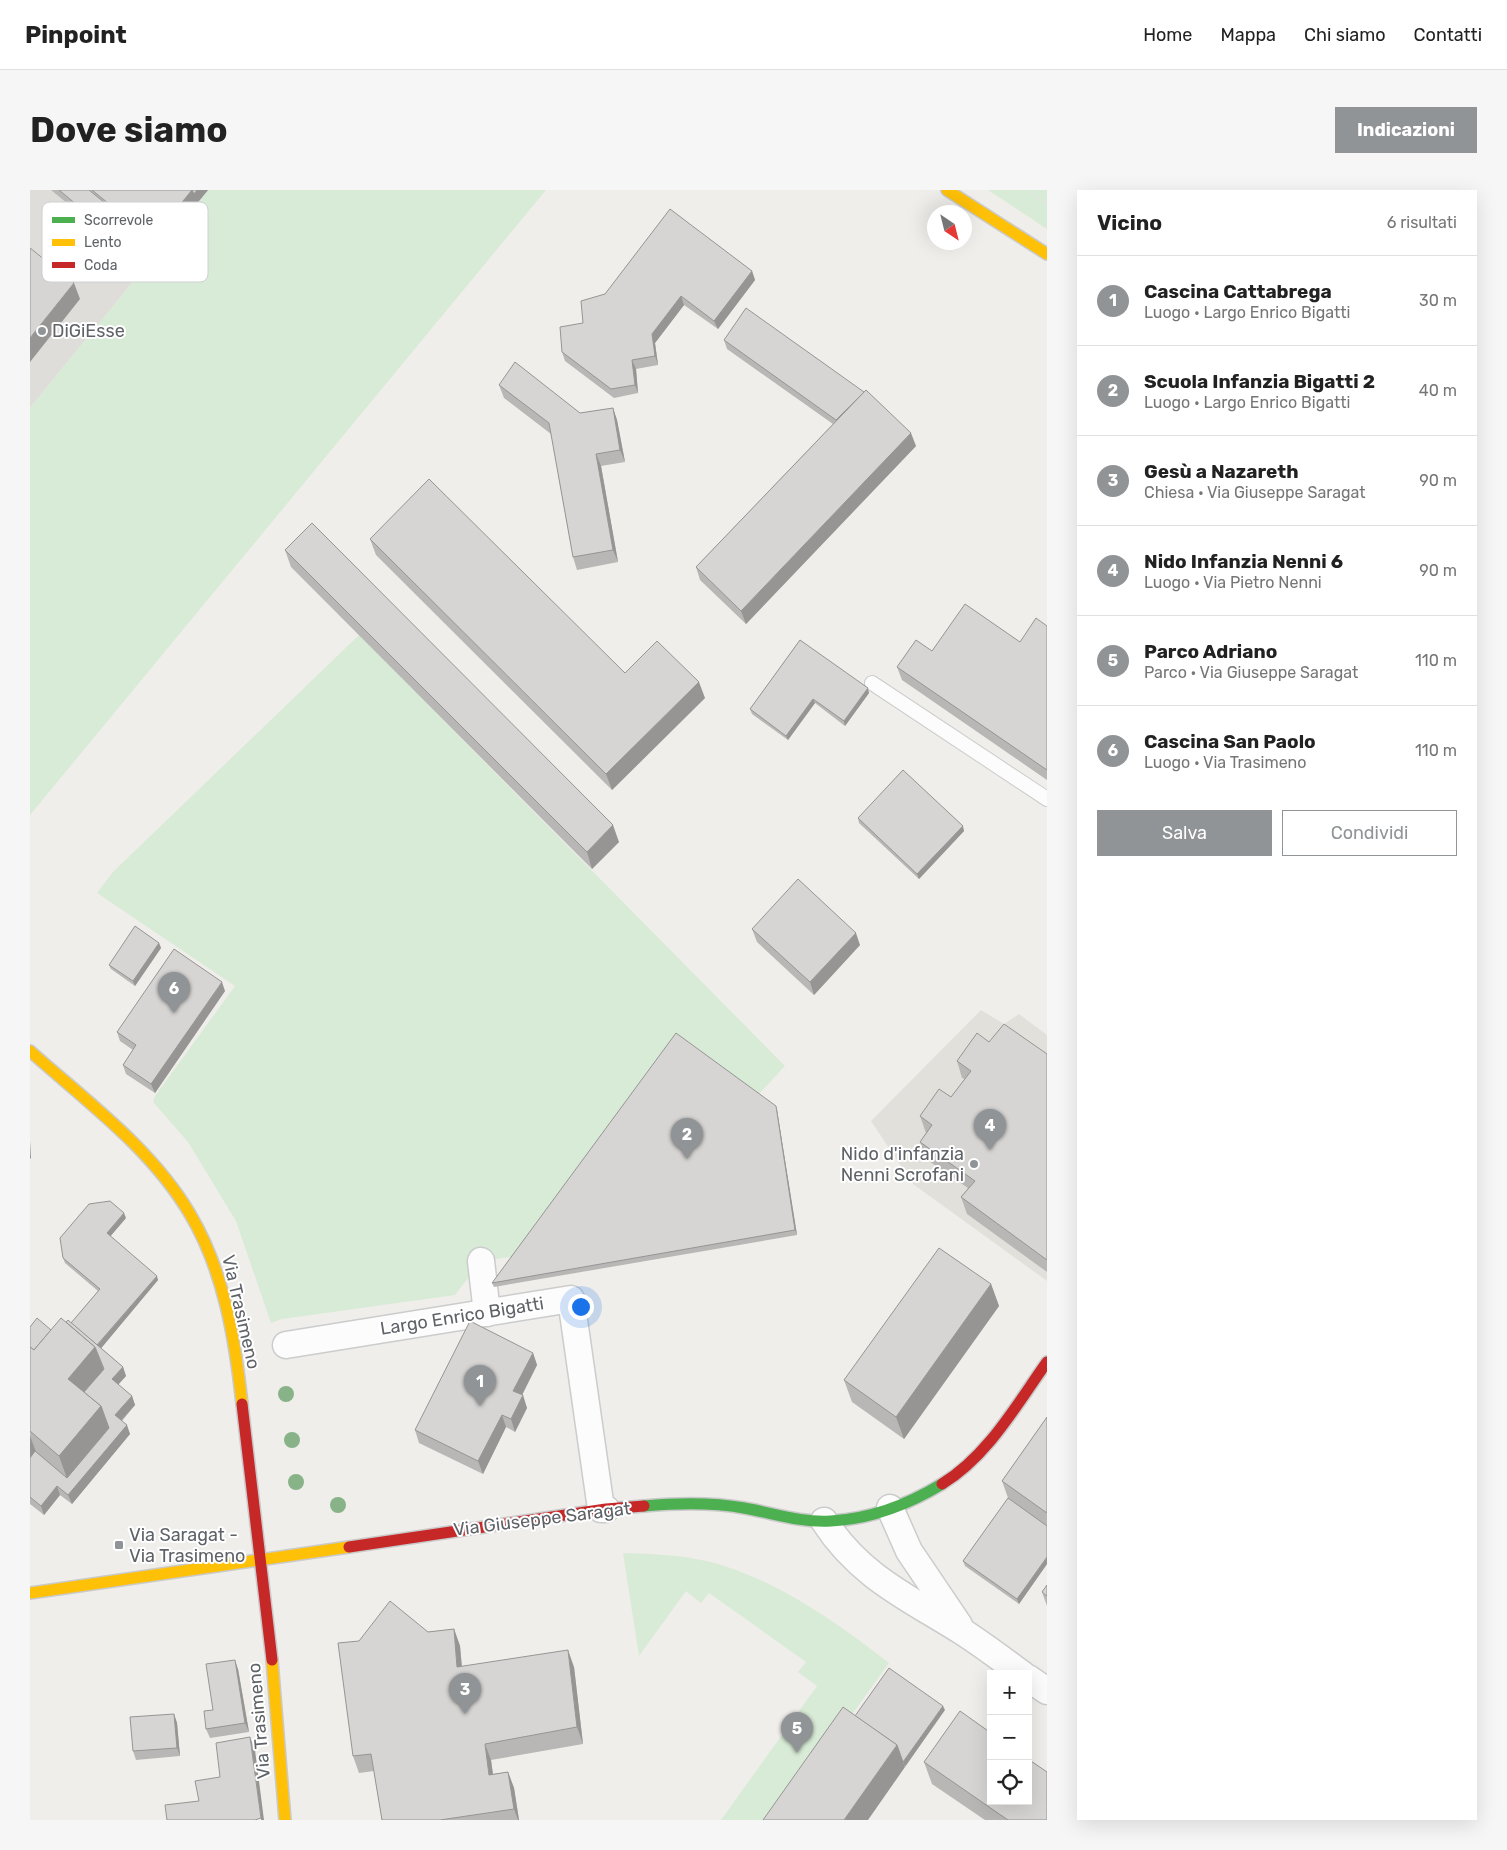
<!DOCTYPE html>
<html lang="it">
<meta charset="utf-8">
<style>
:root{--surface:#fff;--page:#f6f6f6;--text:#222;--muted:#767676;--line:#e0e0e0;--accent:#919496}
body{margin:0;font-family:Rubik,sans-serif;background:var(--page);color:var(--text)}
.controls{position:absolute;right:15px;bottom:15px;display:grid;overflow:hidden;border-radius:0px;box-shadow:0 5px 20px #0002}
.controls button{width:45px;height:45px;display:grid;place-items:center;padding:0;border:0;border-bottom:1px solid var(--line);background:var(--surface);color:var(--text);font:25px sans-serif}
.compass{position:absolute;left:897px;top:15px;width:45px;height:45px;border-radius:50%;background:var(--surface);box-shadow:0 5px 20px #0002;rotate:145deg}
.you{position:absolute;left:550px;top:1116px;width:18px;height:18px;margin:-12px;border:4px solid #fff;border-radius:50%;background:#1a73e8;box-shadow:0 0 0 8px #1a73e833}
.badge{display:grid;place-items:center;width:32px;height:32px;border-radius:50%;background:var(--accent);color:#fff;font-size:16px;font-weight:700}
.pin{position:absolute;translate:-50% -41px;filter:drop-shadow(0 1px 2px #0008)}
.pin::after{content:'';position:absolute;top:26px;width:18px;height:15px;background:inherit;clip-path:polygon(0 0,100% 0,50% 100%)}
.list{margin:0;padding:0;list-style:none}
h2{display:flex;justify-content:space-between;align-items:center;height:65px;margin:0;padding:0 20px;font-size:21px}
h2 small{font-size:16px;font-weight:400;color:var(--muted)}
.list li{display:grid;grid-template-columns:32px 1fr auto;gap:15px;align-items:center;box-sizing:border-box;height:90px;padding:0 20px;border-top:1px solid var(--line)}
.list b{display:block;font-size:19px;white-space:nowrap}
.list p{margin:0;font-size:16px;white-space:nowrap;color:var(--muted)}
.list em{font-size:16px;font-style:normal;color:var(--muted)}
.actions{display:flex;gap:10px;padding:15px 20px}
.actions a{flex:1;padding:11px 0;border:1px solid var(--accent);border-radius:0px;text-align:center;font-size:18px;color:var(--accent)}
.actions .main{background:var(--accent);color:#fff}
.icon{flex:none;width:28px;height:28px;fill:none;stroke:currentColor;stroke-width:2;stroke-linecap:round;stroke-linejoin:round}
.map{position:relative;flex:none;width:1017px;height:1630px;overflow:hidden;border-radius:0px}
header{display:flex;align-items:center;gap:30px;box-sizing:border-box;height:70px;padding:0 25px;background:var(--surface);border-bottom:1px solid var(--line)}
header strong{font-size:24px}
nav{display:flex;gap:28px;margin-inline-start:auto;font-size:18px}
.intro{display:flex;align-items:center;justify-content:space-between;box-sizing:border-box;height:120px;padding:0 30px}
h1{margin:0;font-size:35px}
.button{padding:12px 22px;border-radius:0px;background:var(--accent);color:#fff;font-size:18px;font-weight:700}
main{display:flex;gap:30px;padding:0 30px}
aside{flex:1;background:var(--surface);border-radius:0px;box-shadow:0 5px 20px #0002}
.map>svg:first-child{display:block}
.industrial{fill:#dfddda}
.education{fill:#e2e0da}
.green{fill:#d8ebd6}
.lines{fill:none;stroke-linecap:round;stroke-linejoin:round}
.lane-casing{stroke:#cbcccc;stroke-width:16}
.street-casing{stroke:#cbcccc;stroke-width:29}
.fast-casing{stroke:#cacacb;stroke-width:14}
.slow-casing{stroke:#cacacb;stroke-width:14}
.jam-casing{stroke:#cacacb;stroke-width:14}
.lane{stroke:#fdfcfc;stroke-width:14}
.street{stroke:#fdfcfc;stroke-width:26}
.fast{stroke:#4caf50;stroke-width:11}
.slow{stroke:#ffc107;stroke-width:11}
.jam{stroke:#c62828;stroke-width:11}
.tram{stroke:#e4e4e4;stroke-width:1}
.tree{fill:#88b388}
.wall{fill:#b8b7b5}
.shaded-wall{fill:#969594}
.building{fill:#d6d5d3;stroke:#969594}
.poi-dot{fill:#919496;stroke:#fff;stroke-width:2}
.labels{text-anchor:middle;stroke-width:4;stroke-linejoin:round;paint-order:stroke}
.poi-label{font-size:18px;fill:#5f6368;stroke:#fff;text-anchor:start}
.street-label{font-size:18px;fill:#5f6368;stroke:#fff}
.key{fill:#fff;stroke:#cfd0d2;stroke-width:1}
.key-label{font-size:14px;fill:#5f6368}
</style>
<header>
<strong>Pinpoint</strong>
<nav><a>Home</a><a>Mappa</a><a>Chi siamo</a><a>Contatti</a></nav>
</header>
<div class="intro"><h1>Dove siamo</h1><a class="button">Indicazioni</a></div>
<main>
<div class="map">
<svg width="1017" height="1630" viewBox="0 0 1017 1630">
<rect width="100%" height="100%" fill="#efeeea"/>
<!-- industrial -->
<path class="industrial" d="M 0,0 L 178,0 L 0,218 Z"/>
<!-- education -->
<path class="education" d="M 951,820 L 974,834 L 989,824 L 1017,845 L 1017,1091 L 883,994 L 841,931 Z"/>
<!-- green -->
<g class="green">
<path d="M 178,0 L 516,0 L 0,625 L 0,218 Z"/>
<path d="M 958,0 L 1017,0 L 1017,39 Z"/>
<path d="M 329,445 L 755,876 L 728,905 L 487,1066 L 451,1071 L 425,1105 L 252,1129 L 241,1133 L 206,1031 L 158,952 L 123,912 L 125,906 L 205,796 L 67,703 L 83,682 Z"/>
<path d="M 593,1363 C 623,1364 652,1365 681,1372 C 747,1390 805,1431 859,1473 L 746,1630 L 691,1630 L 787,1496 L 768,1482 L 776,1472 L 679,1403 L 671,1413 L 656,1401 L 609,1466 Z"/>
</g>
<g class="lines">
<defs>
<path id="lane" d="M 842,493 L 1017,609"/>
<g id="street">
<path d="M 451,1071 L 457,1123"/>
<path d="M 256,1155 L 541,1109 L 571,1319 L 576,1319"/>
<path d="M 860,1318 L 879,1361 L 929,1435"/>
<path d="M 794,1331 C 830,1387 879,1408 933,1442 C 953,1455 973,1470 992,1484"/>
<path d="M 998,1488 L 1017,1501"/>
</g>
<path id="fast" d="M 614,1316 C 647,1313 681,1312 714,1318 C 743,1323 771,1333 801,1331 C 840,1329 879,1314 912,1294"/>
<g id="slow">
<path d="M 917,0 L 1017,64"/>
<path d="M 0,861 C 56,911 121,958 160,1024 C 194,1081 205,1149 212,1214"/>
<path d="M 0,1403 L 319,1357"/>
<path d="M 242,1470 L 255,1630"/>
</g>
<g id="jam">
<path d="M 212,1214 L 242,1470"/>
<path d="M 912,1294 C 958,1266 987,1214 1017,1172"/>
<path d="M 319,1357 L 576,1319 L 614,1316"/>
</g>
</defs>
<!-- lane casing -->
<use href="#lane" class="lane-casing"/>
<!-- street casing -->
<use href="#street" class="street-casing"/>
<!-- fast casing -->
<use href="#fast" class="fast-casing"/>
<!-- slow casing -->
<use href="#slow" class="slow-casing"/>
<!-- jam casing -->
<use href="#jam" class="jam-casing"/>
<!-- lane -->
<use href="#lane" class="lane"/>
<!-- street -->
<use href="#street" class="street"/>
<!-- fast -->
<use href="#fast" class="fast"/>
<!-- slow -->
<use href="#slow" class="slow"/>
<!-- jam -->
<use href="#jam" class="jam"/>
<!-- tram -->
<path class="tram" d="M 996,0 L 1017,14"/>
</g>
<!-- trees -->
<g class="tree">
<circle cx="256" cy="1204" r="8"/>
<circle cx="262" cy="1250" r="8"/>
<circle cx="266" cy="1292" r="8"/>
<circle cx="308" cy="1315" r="8"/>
</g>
<!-- wall -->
<g class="wall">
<path d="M 21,0 L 178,0 L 115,77 Z"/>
<path d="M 722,81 L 725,90 L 688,139 L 654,115 L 625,153 L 628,175 L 606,179 L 608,203 L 584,208 L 535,171 L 532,162 L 553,133 Z"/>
<path d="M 694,150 L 886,256 L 716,434 L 670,390 L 666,377 L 803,234 L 697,159 Z"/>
<path d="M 469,195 L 550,223 L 583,218 L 587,230 L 595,272 L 571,276 L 588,372 L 547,380 L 543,367 L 521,244 L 474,208 Z"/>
<path d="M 340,349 L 595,483 L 675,508 L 582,600 L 346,365 Z"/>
<path d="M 255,360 L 589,652 L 562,679 L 261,377 Z"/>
<path d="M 1017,436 L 1017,590 L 872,490 L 867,477 L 902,461 L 990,452 Z"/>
<path d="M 770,450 L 839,503 L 815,536 L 785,513 L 758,550 L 722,524 L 720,519 Z"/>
<path d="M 828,628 L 934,641 L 889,689 L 829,633 Z"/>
<path d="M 722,739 L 830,755 L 784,805 L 727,752 Z"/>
<path d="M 129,753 L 131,758 L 105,796 L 81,779 L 79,775 Z"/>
<path d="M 195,801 L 125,903 L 96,884 L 93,875 L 103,860 L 90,851 L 87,842 Z"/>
<path d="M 959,852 L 1017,864 L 1017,1082 L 937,1024 L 931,1007 L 938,998 L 896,969 L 890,952 L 896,943 L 890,926 L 921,907 L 935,889 L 932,888 L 927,871 Z"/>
<path d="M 747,920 L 767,1045 L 464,1097 L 462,1093 Z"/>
<path d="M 96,1028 L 80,1046 L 128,1090 L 71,1158 L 93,1177 L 96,1186 L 88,1195 L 102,1206 L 105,1215 L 92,1231 L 100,1244 L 42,1314 L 30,1305 L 14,1325 L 0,1314 L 0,1137 L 21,1140 L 36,1132 L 41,1133 L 68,1101 L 35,1073 L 33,1068 Z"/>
<path d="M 961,1094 L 969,1116 L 874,1249 L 822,1212 L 814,1190 Z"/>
<path d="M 503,1163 L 507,1175 L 492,1205 L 497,1218 L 485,1242 L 476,1237 L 453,1284 L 389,1253 L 385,1240 Z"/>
<path d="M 1017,1227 L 1017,1374 L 989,1414 L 935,1376 L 933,1371 L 978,1308 L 972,1291 Z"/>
<path d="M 1017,1395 L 1017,1416 L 1012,1402 Z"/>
<path d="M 424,1439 L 430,1456 L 432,1476 L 544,1477 L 553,1554 L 461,1570 L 463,1584 L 478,1582 L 484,1598 L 489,1630 L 352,1630 L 344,1581 L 329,1583 L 323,1566 L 329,1451 L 398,1442 Z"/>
<path d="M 208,1479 L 219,1542 L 180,1548 L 176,1539 Z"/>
<path d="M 144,1524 L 147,1533 L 150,1566 L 106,1570 L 103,1561 Z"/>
<path d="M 894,1572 L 1017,1630 L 955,1630 L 902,1594 Z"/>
</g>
<!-- shaded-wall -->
<g class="shaded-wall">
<path d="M 162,0 L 178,0 L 127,62 L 122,49 Z"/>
<path d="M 124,53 L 127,62 L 115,77 L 112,69 Z"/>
<path d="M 722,81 L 725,90 L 688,139 L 684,131 Z"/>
<path d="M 44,93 L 50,109 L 0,172 L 0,148 Z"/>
<path d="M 651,106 L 654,115 L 625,153 L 628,175 L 625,166 L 622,144 Z"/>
<path d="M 602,170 L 606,179 L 608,203 L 605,195 Z"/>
<path d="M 583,218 L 587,230 L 595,272 L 590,260 Z"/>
<path d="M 881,243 L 886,256 L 716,434 L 711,421 Z"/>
<path d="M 566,264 L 571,276 L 588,372 L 583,360 Z"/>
<path d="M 669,492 L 675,508 L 582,600 L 576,584 Z"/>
<path d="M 838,498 L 839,503 L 815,536 L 814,531 Z"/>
<path d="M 783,509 L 785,513 L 758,550 L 756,546 Z"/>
<path d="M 583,635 L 589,652 L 562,679 L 557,662 Z"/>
<path d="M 933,636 L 934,641 L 889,689 L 887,684 Z"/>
<path d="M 826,743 L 830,755 L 784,805 L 780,792 Z"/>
<path d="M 129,753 L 131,758 L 105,796 L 103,791 Z"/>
<path d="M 192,792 L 195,801 L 125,903 L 121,894 Z"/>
<path d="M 746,916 L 747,920 L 767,1045 L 765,1040 Z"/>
<path d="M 0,951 L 1,968 L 0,969 Z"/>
<path d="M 94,1023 L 96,1028 L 79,1048 L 77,1043 Z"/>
<path d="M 127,1086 L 128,1090 L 68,1162 L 66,1157 Z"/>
<path d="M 961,1094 L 969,1116 L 874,1249 L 866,1227 Z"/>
<path d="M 65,1157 L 77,1188 L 53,1216 L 38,1189 Z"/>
<path d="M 503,1163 L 507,1175 L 488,1213 L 483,1201 Z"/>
<path d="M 93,1177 L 96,1186 L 85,1198 L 82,1189 Z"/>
<path d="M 493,1205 L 497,1218 L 485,1242 L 481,1229 Z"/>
<path d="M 102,1206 L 105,1215 L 88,1234 L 85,1225 Z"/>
<path d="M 71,1216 L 83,1247 L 40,1297 L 29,1266 Z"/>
<path d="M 472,1225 L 476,1237 L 453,1284 L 448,1271 Z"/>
<path d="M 97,1235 L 100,1244 L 42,1314 L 38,1305 Z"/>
<path d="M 0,1246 L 9,1270 L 0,1280 Z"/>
<path d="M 27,1296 L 30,1305 L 14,1325 L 11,1316 Z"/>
<path d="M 1017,1367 L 1017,1374 L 989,1414 L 987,1409 Z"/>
<path d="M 424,1439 L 430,1456 L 433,1493 L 427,1477 Z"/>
<path d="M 538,1460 L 544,1477 L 553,1554 L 547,1537 Z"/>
<path d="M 205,1470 L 208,1479 L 219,1542 L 215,1533 Z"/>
<path d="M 913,1516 L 915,1520 L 875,1577 L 873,1572 Z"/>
<path d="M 144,1524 L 147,1533 L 150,1566 L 147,1558 Z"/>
<path d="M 220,1547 L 225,1560 L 234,1630 L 231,1630 L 231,1628 Z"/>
<path d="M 455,1554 L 461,1570 L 465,1601 L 459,1585 Z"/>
<path d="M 867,1555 L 875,1577 L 838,1630 L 814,1630 Z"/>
<path d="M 478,1582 L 484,1598 L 489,1630 L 488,1630 L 484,1619 Z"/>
</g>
<!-- building -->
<g class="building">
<path d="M 29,0 L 59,0 L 124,53 L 112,69 Z"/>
<path d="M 62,0 L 162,0 L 122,49 Z"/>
<path d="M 162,0 L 167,0 L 164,4 Z"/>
<path d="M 640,19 L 722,81 L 684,131 L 651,106 L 622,144 L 625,166 L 602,170 L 605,195 L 581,199 L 532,162 L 530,137 L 553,133 L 551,111 L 575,104 Z"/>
<path d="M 0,58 L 44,93 L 0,148 Z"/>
<path d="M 716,118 L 834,202 L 806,230 L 694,150 Z"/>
<path d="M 485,172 L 550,223 L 583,218 L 590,260 L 566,264 L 583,360 L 543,367 L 519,233 L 469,195 Z"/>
<path d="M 836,200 L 881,243 L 711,421 L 666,377 Z"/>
<path d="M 399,289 L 595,483 L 627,451 L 669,492 L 576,584 L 340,349 Z"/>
<path d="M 282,333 L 583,635 L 557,662 L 255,360 Z"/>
<path d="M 935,414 L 990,452 L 1006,428 L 1017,436 L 1017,580 L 867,477 L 886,450 L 902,461 Z"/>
<path d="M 770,450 L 838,498 L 814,531 L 783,509 L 756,546 L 720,519 Z"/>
<path d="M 873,580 L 933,636 L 887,684 L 828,628 Z"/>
<path d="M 768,689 L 826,743 L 780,792 L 722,739 Z"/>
<path d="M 105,736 L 129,753 L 103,791 L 79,775 Z"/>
<path d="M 144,759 L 192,792 L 121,894 L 93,875 L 106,855 L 87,842 Z"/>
<path d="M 974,834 L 1017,864 L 1017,1070 L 931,1007 L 945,991 L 890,952 L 902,935 L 890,926 L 909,899 L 921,907 L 941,881 L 927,871 L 947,843 L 959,852 Z"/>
<path d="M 646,843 L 746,916 L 765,1040 L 462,1093 Z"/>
<path d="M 80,1011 L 94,1023 L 77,1043 L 127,1086 L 67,1155 L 41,1133 L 70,1099 L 33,1068 L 30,1048 L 59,1014 Z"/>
<path d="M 909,1058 L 961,1094 L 866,1227 L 814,1190 Z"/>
<path d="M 7,1128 L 21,1140 L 4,1160 L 0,1157 L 0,1137 Z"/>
<path d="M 31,1128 L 65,1157 L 38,1189 L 71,1216 L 29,1266 L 0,1241 L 0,1157 L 4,1160 Z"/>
<path d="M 38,1130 L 93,1177 L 82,1189 L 102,1206 L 85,1225 L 97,1235 L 38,1305 L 27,1296 L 11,1316 L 0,1307 L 0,1268 L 5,1261 L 37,1288 L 79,1238 L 71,1216 L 54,1202 L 74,1179 L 65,1157 L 36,1132 Z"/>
<path d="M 440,1131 L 503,1163 L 483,1201 L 493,1205 L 481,1229 L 472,1225 L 448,1271 L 385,1240 Z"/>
<path d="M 1017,1227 L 1017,1323 L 972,1291 Z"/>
<path d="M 978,1308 L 1017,1336 L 1017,1367 L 987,1409 L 933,1371 Z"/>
<path d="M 1017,1395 L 1017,1406 L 1012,1402 Z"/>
<path d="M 360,1411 L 398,1442 L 424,1439 L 427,1477 L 538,1460 L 547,1537 L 455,1554 L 459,1585 L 478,1582 L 484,1619 L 410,1630 L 352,1630 L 341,1564 L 323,1566 L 308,1453 L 329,1451 Z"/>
<path d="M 205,1470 L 215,1533 L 176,1539 L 174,1521 L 183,1520 L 176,1474 Z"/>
<path d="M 859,1478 L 913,1516 L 873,1572 L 867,1555 L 825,1526 Z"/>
<path d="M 813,1517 L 867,1555 L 814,1630 L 733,1630 Z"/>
<path d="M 930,1521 L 961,1543 L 961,1611 L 998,1611 L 998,1569 L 1017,1582 L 1017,1630 L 978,1630 L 894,1572 Z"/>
<path d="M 144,1524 L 147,1558 L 103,1561 L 100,1527 Z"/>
<path d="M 220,1547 L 231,1628 L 225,1630 L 137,1630 L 135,1615 L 169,1611 L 165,1591 L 190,1587 L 186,1553 Z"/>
</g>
<!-- markers -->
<g class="poi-dot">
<circle cx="12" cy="141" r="5"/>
<circle cx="944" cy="974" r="5"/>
<rect x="84" y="1350" width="10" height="10" rx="2.5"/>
</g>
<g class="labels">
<!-- poi labels -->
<g class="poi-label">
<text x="22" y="147">DiGiEsse</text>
<text x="934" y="970" text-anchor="end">Nido d'infanzia<tspan x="934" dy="21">Nenni Scrofani</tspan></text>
<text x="99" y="1351">Via Saragat -<tspan x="99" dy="21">Via Trasimeno</tspan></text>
</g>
<!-- street labels -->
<g class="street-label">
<text transform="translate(211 1122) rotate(77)" y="6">Via Trasimeno</text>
<text transform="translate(432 1126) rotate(-9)" y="6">Largo Enrico Bigatti</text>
<text transform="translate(512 1329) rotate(-7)" y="6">Via Giuseppe Saragat</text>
<text transform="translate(229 1531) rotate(-95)" y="6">Via Trasimeno</text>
</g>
</g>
<!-- legend -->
<rect x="12" y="12" width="166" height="80" rx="8" class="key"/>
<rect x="22" y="27" width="23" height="6" fill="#4caf50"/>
<rect x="22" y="49" width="23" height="7" fill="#ffc107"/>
<rect x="22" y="72" width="23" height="6" fill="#c62828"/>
<g class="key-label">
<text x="54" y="35">Scorrevole</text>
<text x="54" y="57">Lento</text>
<text x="54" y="80">Coda</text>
</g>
</svg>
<div class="controls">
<button>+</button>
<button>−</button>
<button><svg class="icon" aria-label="locate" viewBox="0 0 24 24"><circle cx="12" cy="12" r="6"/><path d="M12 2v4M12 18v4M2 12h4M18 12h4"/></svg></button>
</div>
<svg class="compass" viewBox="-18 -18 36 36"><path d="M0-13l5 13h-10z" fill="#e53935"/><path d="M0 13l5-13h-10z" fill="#767676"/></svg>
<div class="you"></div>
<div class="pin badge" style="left:450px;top:1216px">1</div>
<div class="pin badge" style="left:657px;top:969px">2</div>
<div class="pin badge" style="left:435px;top:1524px">3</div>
<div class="pin badge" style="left:960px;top:960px">4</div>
<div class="pin badge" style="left:767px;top:1563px">5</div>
<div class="pin badge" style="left:144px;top:823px">6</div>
</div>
<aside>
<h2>Vicino<small>6 risultati</small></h2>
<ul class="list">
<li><span class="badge">1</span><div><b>Cascina Cattabrega</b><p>Luogo · Largo Enrico Bigatti</p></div><em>30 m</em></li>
<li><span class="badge">2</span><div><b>Scuola Infanzia Bigatti 2</b><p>Luogo · Largo Enrico Bigatti</p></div><em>40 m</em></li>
<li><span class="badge">3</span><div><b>Gesù a Nazareth</b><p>Chiesa · Via Giuseppe Saragat</p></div><em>90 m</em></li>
<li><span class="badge">4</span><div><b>Nido Infanzia Nenni 6</b><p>Luogo · Via Pietro Nenni</p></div><em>90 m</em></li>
<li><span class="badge">5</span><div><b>Parco Adriano</b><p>Parco · Via Giuseppe Saragat</p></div><em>110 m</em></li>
<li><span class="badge">6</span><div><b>Cascina San Paolo</b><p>Luogo · Via Trasimeno</p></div><em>110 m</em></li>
</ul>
<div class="actions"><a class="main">Salva</a><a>Condividi</a></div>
</aside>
</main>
